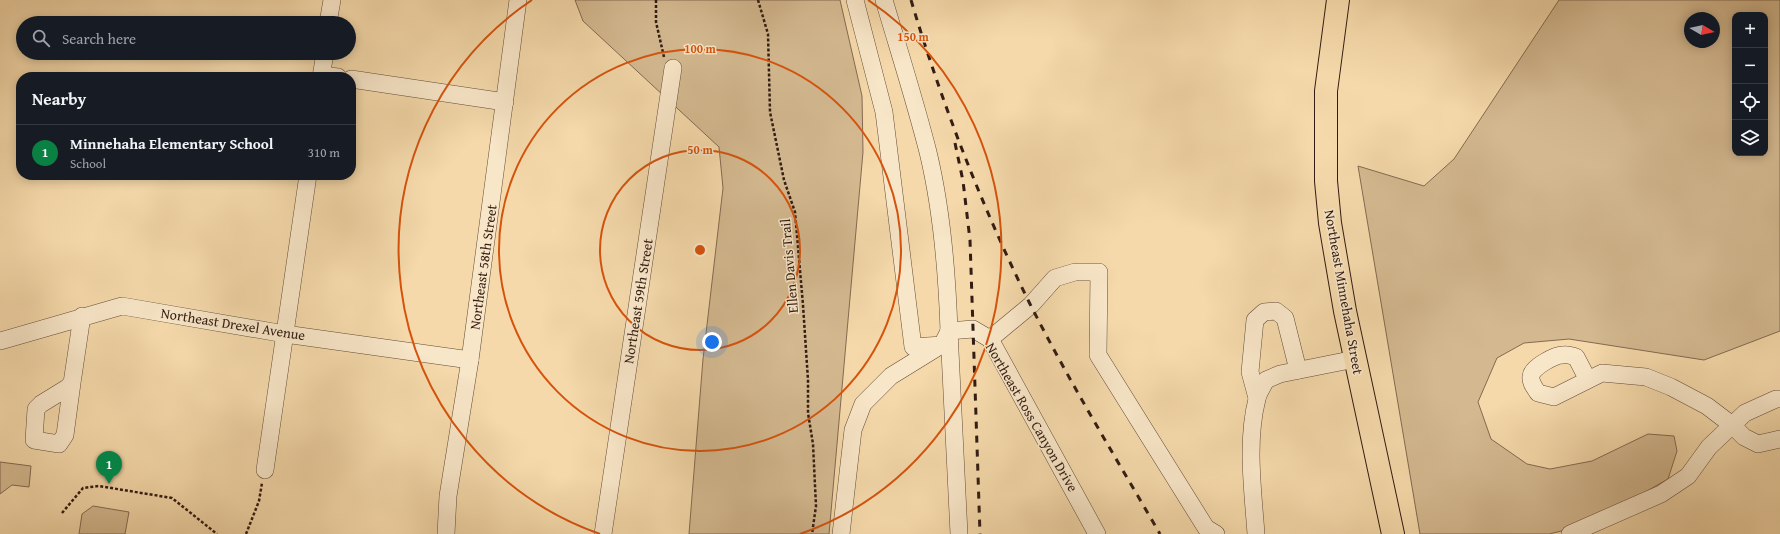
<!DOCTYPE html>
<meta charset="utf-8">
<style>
:root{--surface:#171b24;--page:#20242c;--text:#f1f3f6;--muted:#9ea1a6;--line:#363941;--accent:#0b8043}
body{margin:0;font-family:"Gentium Book Plus",serif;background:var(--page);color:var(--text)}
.controls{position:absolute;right:12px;top:12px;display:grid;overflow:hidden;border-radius:8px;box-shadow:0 2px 10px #0003}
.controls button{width:36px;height:36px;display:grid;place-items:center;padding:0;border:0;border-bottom:1px solid var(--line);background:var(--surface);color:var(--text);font:20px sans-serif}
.compass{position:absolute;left:1684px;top:12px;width:36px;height:36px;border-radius:50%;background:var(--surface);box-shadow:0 2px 10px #0003;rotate:99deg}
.you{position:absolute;left:712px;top:342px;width:14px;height:14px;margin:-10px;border:3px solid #fff;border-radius:50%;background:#1a73e8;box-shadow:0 0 0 6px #1a73e833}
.badge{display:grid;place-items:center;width:26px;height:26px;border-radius:50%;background:var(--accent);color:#fff;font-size:13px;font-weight:700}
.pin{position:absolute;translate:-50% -33px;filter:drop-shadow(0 1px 2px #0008)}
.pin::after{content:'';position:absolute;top:21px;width:14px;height:12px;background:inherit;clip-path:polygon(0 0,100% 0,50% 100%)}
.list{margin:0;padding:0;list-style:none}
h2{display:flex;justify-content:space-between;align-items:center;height:52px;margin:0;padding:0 16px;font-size:17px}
h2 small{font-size:13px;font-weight:400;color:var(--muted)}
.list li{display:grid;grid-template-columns:26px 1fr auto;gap:12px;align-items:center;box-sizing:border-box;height:56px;padding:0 16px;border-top:1px solid var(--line)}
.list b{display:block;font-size:15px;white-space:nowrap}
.list p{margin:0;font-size:13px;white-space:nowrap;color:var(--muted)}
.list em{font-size:13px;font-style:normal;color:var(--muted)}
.icon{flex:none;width:22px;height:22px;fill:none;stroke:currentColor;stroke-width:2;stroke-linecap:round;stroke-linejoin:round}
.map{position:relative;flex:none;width:1780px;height:534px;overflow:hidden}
.search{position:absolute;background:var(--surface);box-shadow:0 2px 10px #0003;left:16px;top:16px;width:340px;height:44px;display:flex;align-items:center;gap:10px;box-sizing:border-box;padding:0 14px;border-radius:22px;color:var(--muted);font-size:15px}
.panel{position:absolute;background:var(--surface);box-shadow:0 2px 10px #0003;left:16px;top:72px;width:340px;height:108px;border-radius:16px}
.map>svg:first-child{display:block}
.green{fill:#d4b990;stroke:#836a52;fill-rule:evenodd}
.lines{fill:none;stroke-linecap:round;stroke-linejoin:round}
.minor-casing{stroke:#634b39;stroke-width:18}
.major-casing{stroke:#321c13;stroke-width:24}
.path{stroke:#321c13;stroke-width:2.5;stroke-dasharray:3 2;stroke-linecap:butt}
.minor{stroke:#f8e6c8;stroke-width:17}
.major{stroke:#f5d9aa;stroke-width:22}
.rail{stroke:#321c13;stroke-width:3;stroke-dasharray:7 7;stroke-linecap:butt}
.ring{fill:none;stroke:#d6530d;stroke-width:2}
.labels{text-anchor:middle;stroke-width:3;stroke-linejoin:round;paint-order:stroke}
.street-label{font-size:14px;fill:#321c13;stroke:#f8e6c8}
.centre{fill:#d6530d;stroke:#f8e6c8;stroke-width:2}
.ring-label{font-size:12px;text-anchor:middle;font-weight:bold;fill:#d6530d;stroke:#f8e6c8;stroke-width:3;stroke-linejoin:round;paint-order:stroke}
</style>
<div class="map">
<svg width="1780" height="534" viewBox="0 0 1780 534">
<rect width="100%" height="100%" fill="#f5d9aa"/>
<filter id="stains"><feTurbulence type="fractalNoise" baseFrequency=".005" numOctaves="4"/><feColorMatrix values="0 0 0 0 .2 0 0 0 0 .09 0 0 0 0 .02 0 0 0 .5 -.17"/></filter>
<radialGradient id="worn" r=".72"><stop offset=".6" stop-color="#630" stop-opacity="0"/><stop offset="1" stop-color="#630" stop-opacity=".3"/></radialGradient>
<!-- green -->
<g class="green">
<path d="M 575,0 L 840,0 L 862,96 L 863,152 L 829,534 L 689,534 L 703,359 L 723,188 L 719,147 L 583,21 Z"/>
<path d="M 1559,0 L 1780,0 L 1780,331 L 1704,360 L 1569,339 L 1524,343 L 1497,358 L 1478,402 L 1491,439 L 1527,464 L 1550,469 L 1592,461 L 1648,434 L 1674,436 L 1677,451 L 1668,479 L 1596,520 L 1574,528 L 1549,534 L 1420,534 L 1358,166 L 1424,186 L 1454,159 ZM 1735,15 L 1765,15 L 1765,153 L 1735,153 ZM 1690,18 L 1714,18 L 1714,42 L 1690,42 Z"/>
<path d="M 0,462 L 31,466 L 29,487 L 12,485 L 0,494 Z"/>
<path d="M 93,506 L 129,512 L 125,534 L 79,534 L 82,514 Z"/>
</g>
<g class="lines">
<defs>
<g id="minor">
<path d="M 855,0 L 884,112 L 913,347 L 942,345 L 949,331"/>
<path d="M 884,0 C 899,51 915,101 928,152 C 942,210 947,271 949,331 L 973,329 L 990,339 L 1097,534"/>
<path d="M 328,23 L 332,0"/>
<path d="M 322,75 L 338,77"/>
<path d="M 321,77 L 325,53"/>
<path d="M 351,79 L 505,102"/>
<path d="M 949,331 L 959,534"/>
<path d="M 990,339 L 1031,305 L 1055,278 L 1075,272 L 1099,272 L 1098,355 L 1206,528 L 1216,534"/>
<path d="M 0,341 L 122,306 L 285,334 L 470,360"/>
<path d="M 1588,380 L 1576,357 C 1572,356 1568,354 1563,355 C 1555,355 1532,367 1531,376 C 1530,383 1535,388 1538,393 L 1554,397 L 1602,373 L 1646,377 L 1671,387 L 1707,406 L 1732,425 L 1744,437 L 1758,444 L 1780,439"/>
<path d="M 72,383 L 65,435 L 59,444 L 34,440 L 36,409 L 41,404 L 67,388 L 72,383 L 82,316"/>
<path d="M 1257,398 L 1250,372 L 1255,320 L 1264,312 L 1276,311 L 1285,318 L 1298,370"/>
<path d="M 265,470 L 308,175"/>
<path d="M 446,534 L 448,496 L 470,360 L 518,0"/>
<path d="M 603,534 L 673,68"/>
<path d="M 841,534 L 853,430 L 863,404 L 891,376 L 938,347"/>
<path d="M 1256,534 C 1253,491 1246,442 1257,399 C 1258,393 1263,386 1266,380 L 1280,374 L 1355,359"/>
<path d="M 1570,534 L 1661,494 L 1688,476 L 1709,447 L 1745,413 L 1776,399 L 1780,399"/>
</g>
<path id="major" d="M 1338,0 L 1326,91 L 1326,181 L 1330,223 L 1345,311 L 1393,534"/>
</defs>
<!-- minor casing -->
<use href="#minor" class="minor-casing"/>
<!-- major casing -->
<use href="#major" class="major-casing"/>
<!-- path -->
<g class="path">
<path d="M 656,0 L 656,22 L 664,57"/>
<path d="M 758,0 L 768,34 L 770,112 L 784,180 L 795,212 L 803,305 L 808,380 L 808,413 L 813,444 L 816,506 L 812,534"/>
<path d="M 62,513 L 83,488 L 99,486 L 172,498 L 217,534"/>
<path d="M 246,534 L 259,501 L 262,483"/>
</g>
<!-- minor -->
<use href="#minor" class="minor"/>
<!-- major -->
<use href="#major" class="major"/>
<!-- rail -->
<g class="rail">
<path d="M 911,0 C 942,104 982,207 1030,304 C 1070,383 1116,458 1160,534"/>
<path d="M 955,143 L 963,181 L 970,240 L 980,534"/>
</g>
</g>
<!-- distance rings -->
<g class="ring">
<circle cx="700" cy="250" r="100"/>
<circle cx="700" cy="250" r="201"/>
<path d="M600 534A301 301 0 0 1 532 0M868 0A301 301 0 0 1 800 534"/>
</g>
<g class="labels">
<!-- street labels -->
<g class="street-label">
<text transform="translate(789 266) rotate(-95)" y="5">Ellen Davis Trail</text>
<text transform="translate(483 267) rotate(-82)" y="5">Northeast 58th Street</text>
<text transform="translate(1344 292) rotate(80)" y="5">Northeast Minnehaha Street</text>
<text transform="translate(638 301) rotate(-81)" y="5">Northeast 59th Street</text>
<text transform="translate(233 324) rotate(9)" y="5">Northeast Drexel Avenue</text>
<text transform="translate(1032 417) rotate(60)" y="5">Northeast Ross Canyon Drive</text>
</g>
</g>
<circle cx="700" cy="250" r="6" class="centre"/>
<g class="ring-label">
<text x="913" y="41">150 m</text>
<text x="700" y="53">100 m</text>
<text x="700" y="154">50 m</text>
</g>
<rect width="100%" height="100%" filter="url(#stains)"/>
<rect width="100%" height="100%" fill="url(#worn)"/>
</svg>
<div class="controls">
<button>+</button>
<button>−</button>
<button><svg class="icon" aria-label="locate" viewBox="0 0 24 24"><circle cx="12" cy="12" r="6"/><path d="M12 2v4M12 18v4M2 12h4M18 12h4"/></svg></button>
<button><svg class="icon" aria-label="layers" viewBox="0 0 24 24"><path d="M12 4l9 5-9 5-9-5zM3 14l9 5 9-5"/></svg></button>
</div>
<svg class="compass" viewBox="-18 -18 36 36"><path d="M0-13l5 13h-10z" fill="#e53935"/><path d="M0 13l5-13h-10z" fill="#9ea1a6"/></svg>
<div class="you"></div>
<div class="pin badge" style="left:109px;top:484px">1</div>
<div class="search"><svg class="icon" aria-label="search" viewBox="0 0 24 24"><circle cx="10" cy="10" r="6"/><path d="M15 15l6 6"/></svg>Search here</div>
<section class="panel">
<h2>Nearby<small></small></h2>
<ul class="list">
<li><span class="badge">1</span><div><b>Minnehaha Elementary School</b><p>School</p></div><em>310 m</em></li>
</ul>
</section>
</div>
